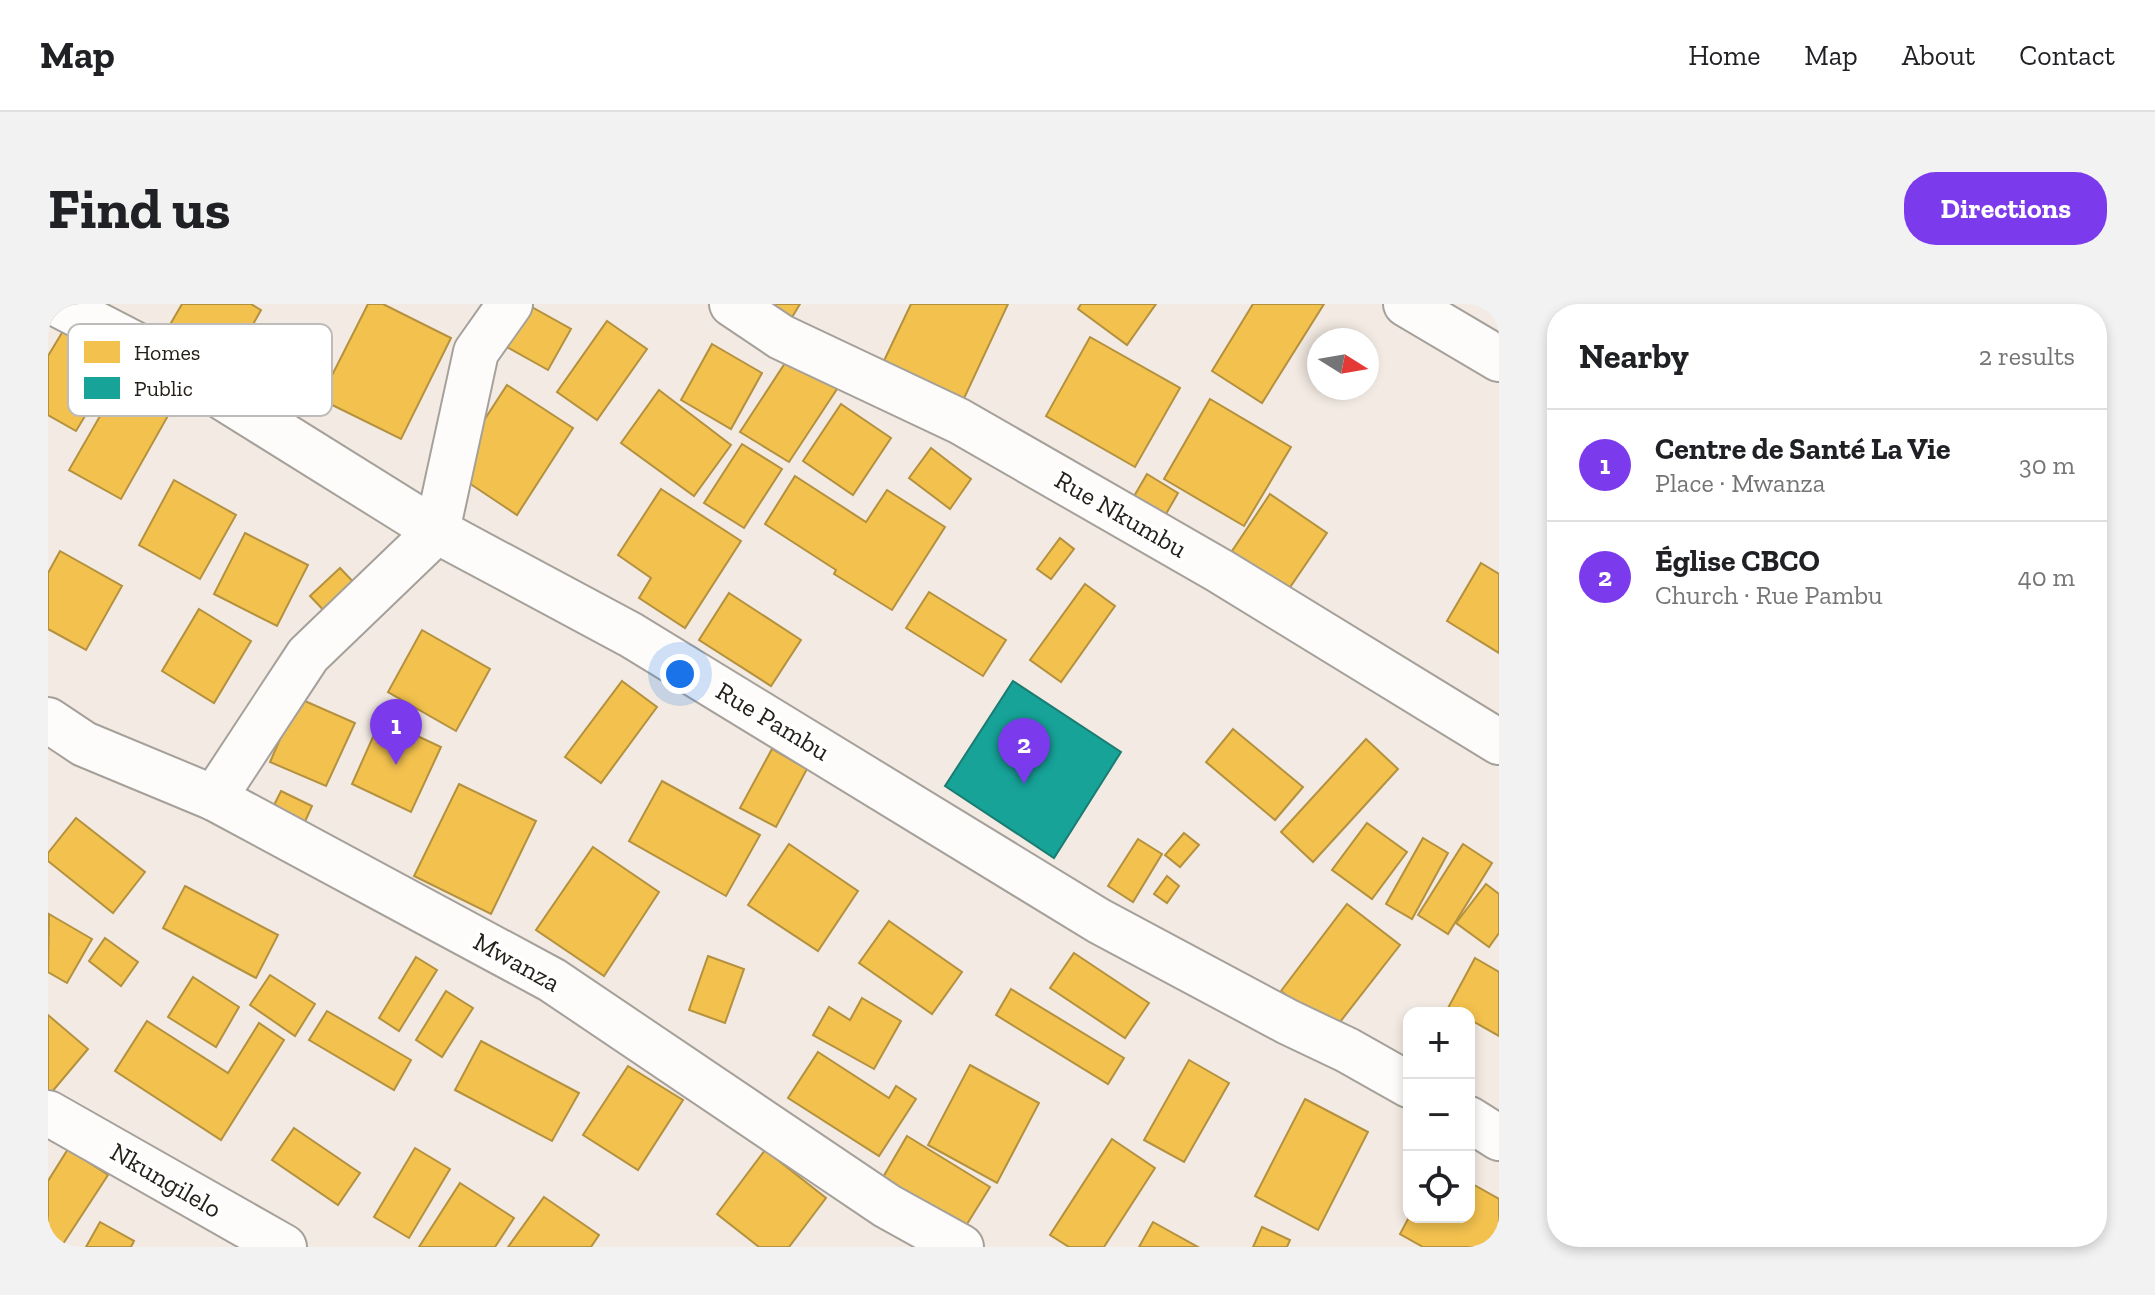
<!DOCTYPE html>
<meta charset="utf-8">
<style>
:root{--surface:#fff;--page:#f2f2f2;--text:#202124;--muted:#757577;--line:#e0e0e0;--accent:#7c3aed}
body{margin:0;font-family:"Zilla Slab",serif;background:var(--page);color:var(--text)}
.controls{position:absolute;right:24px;bottom:24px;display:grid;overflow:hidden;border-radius:16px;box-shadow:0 4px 12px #0003}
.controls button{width:72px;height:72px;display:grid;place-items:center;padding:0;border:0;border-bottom:2px solid var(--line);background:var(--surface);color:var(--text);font:40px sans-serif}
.compass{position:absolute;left:1259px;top:24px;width:72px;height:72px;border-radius:50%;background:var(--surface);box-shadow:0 4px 12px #0003;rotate:101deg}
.you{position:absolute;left:632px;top:370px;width:28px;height:28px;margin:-20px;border:6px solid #fff;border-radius:50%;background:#1a73e8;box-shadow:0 0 0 12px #1a73e833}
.badge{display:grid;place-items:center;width:52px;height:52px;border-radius:50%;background:var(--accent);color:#fff;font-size:26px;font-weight:700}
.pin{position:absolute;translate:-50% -66px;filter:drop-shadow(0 2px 4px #0008)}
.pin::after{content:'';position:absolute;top:42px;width:28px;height:24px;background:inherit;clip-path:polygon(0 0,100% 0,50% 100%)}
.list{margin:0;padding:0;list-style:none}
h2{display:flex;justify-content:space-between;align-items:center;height:104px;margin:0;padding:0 32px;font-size:34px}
h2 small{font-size:26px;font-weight:400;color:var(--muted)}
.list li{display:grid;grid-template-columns:52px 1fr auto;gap:24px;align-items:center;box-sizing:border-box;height:112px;padding:0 32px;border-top:2px solid var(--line)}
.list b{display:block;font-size:30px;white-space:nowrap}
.list p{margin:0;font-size:26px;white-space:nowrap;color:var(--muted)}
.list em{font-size:26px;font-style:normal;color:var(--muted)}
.icon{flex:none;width:44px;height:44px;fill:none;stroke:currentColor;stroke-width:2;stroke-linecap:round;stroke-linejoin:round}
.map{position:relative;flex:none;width:1451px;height:943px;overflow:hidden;border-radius:32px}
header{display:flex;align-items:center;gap:48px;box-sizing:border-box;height:112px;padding:0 40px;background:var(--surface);border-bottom:2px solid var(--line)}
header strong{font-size:38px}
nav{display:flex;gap:44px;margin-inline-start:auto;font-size:28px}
.intro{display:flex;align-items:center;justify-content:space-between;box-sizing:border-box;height:192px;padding:0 48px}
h1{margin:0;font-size:56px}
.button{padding:20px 36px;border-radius:32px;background:var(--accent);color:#fff;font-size:28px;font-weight:700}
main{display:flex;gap:48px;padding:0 48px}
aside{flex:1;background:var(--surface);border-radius:32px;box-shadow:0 4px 12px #0003}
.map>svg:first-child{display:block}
.homes{fill:#f2c14e;stroke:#b4913e;stroke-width:2}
.public{fill:#17a398;stroke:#1b7c72;stroke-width:2}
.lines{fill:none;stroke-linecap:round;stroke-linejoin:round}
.minor-casing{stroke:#a5a099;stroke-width:48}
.minor{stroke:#fdfcfb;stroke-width:44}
.labels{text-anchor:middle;stroke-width:8;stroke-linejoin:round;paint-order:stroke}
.street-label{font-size:26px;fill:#25201a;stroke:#fff}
.key{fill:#fff;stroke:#bebcba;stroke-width:2}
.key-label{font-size:22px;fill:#25201a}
</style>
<header>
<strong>Map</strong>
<nav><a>Home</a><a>Map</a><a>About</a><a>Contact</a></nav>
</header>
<div class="intro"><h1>Find us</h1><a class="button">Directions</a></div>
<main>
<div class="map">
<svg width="1451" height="943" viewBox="0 0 1451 943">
<rect width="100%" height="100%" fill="#f3ebe3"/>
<!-- homes -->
<g class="homes">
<path d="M 134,0 L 203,0 L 213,6 L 179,67 L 116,31 Z"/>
<path d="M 320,0 L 335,0 L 403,34 L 353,135 L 272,95 Z"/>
<path d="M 718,0 L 752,0 L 743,15 Z"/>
<path d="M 863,0 L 960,0 L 912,103 L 832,65 Z"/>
<path d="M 1033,0 L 1108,0 L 1079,41 L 1030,5 Z"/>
<path d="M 1205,0 L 1276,0 L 1214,99 L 1164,67 Z"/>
<path d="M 482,2 L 523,25 L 500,66 L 459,43 Z"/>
<path d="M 21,17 L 75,49 L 28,127 L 0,111 L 0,52 Z"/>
<path d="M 559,17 L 599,45 L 549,116 L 509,88 Z"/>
<path d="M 1042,33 L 1132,84 L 1087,163 L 998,112 Z"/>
<path d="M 664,40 L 714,69 L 683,125 L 633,96 Z"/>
<path d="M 743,50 L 791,82 L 741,158 L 692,128 Z"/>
<path d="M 79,65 L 130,94 L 73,195 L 21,166 Z"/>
<path d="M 459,81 L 525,124 L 469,211 L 403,167 Z"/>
<path d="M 611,86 L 683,141 L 646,192 L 573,139 Z"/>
<path d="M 1162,95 L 1243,143 L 1196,222 L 1116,175 Z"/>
<path d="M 793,100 L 843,134 L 805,191 L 755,157 Z"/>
<path d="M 694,140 L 734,165 L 696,224 L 656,199 Z"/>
<path d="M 883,144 L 923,175 L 902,205 L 861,174 Z"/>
<path d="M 1099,170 L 1130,189 L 1110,224 L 1078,206 Z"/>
<path d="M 747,172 L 818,218 L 839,186 L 897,223 L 844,306 L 786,270 L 788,266 L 717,220 Z"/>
<path d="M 126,176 L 188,211 L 152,275 L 91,241 Z"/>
<path d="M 613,185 L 693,237 L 637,324 L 591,294 L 603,274 L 570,251 Z"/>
<path d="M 1222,190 L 1279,229 L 1234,295 L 1178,256 Z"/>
<path d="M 197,229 L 260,261 L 229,322 L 166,290 Z"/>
<path d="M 1012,234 L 1026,245 L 1003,275 L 989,265 Z"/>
<path d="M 12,247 L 74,282 L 38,346 L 0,325 L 0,269 Z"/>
<path d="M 1433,259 L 1451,270 L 1451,349 L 1399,317 Z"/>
<path d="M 292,264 L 312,285 L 282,313 L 262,292 Z"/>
<path d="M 1037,280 L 1067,302 L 1013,378 L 982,356 Z"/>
<path d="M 881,288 L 958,336 L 935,372 L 858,324 Z"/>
<path d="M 681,289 L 753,336 L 723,382 L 651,336 Z"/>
<path d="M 151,305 L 203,337 L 166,399 L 114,367 Z"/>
<path d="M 374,326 L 442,365 L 408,427 L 340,388 Z"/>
<path d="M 574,377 L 609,403 L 553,479 L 517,453 Z"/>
<path d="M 250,394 L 307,419 L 278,482 L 222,458 Z"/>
<path d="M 333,415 L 393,443 L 363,508 L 304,480 Z"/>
<path d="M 1185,425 L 1255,483 L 1227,516 L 1158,458 Z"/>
<path d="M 1318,435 L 1350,465 L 1265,558 L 1233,528 Z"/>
<path d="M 724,445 L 759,465 L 728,523 L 692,504 Z"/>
<path d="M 614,477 L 712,531 L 678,592 L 581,537 Z"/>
<path d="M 411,480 L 488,517 L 443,610 L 366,572 Z"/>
<path d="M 233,487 L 264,502 L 255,522 L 224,505 Z"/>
<path d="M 28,514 L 97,568 L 65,609 L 0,557 L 0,549 Z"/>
<path d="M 1319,519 L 1359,548 L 1324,595 L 1284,566 Z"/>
<path d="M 1136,529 L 1151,541 L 1132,563 L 1117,551 Z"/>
<path d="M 1375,534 L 1400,549 L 1364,615 L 1338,600 Z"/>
<path d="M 1090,535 L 1114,550 L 1085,598 L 1060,582 Z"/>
<path d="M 741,540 L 810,587 L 770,647 L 700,601 Z"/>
<path d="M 1415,540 L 1444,559 L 1400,630 L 1370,611 Z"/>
<path d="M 545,543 L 611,588 L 556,672 L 488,626 Z"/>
<path d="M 1119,572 L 1131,582 L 1119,599 L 1106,590 Z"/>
<path d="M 1438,580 L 1451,590 L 1451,629 L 1441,643 L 1408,619 Z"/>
<path d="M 137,582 L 230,631 L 208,674 L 115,624 Z"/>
<path d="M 1299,600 L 1352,641 L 1285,727 L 1233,687 Z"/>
<path d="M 1,610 L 44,635 L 19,679 L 0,668 Z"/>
<path d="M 841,617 L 914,668 L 884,710 L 811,659 Z"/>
<path d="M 57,634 L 90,658 L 73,682 L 41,657 Z"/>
<path d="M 1026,649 L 1101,699 L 1077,734 L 1002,684 Z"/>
<path d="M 660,652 L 696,665 L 677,719 L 641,706 Z"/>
<path d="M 368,653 L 389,666 L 351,727 L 331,714 Z"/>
<path d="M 1427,654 L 1451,668 L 1451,732 L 1421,715 L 1421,709 L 1410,709 L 1400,704 Z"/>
<path d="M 222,671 L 267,700 L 247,732 L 202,701 Z"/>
<path d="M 145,673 L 191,703 L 168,743 L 120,713 Z"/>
<path d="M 963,685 L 1076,754 L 1060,780 L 948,711 Z"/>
<path d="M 398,687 L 425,704 L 394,753 L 368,736 Z"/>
<path d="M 814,694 L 853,717 L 826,765 L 765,731 L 781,703 L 802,716 Z"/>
<path d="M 279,707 L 363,756 L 346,786 L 261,736 Z"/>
<path d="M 0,711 L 40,745 L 3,789 L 0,786 Z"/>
<path d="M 99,717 L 180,769 L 211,719 L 236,736 L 173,836 L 67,767 Z"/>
<path d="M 433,737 L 531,789 L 504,837 L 407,786 Z"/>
<path d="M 770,748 L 841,794 L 848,782 L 868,795 L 831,852 L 740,794 Z"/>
<path d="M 1141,756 L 1181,779 L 1136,858 L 1096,836 Z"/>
<path d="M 922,761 L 991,799 L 949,879 L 880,841 Z"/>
<path d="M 580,762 L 635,796 L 590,866 L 535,831 Z"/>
<path d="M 1257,795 L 1320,828 L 1270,926 L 1207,892 Z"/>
<path d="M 246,824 L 312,869 L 290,901 L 224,856 Z"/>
<path d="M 859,832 L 942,883 L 916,925 L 834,875 Z"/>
<path d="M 1064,835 L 1107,864 L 1056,943 L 1021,943 L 1002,931 Z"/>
<path d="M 367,844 L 402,865 L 361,934 L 326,913 Z"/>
<path d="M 20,845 L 60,871 L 13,943 L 0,943 L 0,877 Z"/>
<path d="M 717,846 L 778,894 L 741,943 L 711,943 L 669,910 Z"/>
<path d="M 1421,878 L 1451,895 L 1451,924 L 1440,943 L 1375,943 L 1352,930 L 1361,913 L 1421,913 Z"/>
<path d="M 412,879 L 466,914 L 447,943 L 371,943 Z"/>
<path d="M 496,893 L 551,931 L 543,943 L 460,943 Z"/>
<path d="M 52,918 L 86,937 L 83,943 L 38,943 Z"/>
<path d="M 1105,918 L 1150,943 L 1091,943 Z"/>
<path d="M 1214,923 L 1242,936 L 1239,943 L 1205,943 Z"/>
</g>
<!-- public -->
<path class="public" d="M 965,377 L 1073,448 L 1006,554 L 897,482 Z"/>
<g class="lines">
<defs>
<g id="minor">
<path d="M 9,0 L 102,48 L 389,227 L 583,331 L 1051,617 L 1240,718 L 1299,746 L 1361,781"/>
<path d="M 684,0 L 733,33 L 911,117 L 1172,267 L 1451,438"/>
<path d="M 1358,0 L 1451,55"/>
<path d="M 0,416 L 36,440 L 166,494 L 504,676 L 839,902 L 913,943"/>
<path d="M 166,494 L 260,351 L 389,227 L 428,48 L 462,0"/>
<path d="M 0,809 L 236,943"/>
<path d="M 1421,815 L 1451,834"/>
</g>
</defs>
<!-- minor casing -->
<use href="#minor" class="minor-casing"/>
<!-- minor -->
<use href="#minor" class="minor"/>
</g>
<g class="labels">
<!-- street labels -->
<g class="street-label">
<text transform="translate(1073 210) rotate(30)" y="9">Rue Nkumbu</text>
<text transform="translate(725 417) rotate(31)" y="9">Rue Pambu</text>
<text transform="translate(469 658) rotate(29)" y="9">Mwanza</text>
<text transform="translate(118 876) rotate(30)" y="9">Nkungilelo</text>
</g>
</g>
<!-- legend -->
<rect x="20" y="20" width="264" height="92" rx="12" class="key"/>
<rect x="36" y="37" width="36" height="22" fill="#f2c14e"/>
<rect x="36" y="73" width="36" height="22" fill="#17a398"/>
<g class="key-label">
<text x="86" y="56">Homes</text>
<text x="86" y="92">Public</text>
</g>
</svg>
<div class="controls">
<button>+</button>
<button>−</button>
<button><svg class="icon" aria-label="locate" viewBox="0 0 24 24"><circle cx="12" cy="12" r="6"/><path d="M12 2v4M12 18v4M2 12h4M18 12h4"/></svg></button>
</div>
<svg class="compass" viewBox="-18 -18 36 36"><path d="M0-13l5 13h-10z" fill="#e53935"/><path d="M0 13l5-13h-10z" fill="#757577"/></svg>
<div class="you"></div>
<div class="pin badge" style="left:348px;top:461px">1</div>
<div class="pin badge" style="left:976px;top:480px">2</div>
</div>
<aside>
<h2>Nearby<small>2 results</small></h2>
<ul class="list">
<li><span class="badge">1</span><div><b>Centre de Santé La Vie</b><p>Place · Mwanza</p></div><em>30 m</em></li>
<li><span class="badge">2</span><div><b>Église CBCO</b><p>Church · Rue Pambu</p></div><em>40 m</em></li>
</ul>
</aside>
</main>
